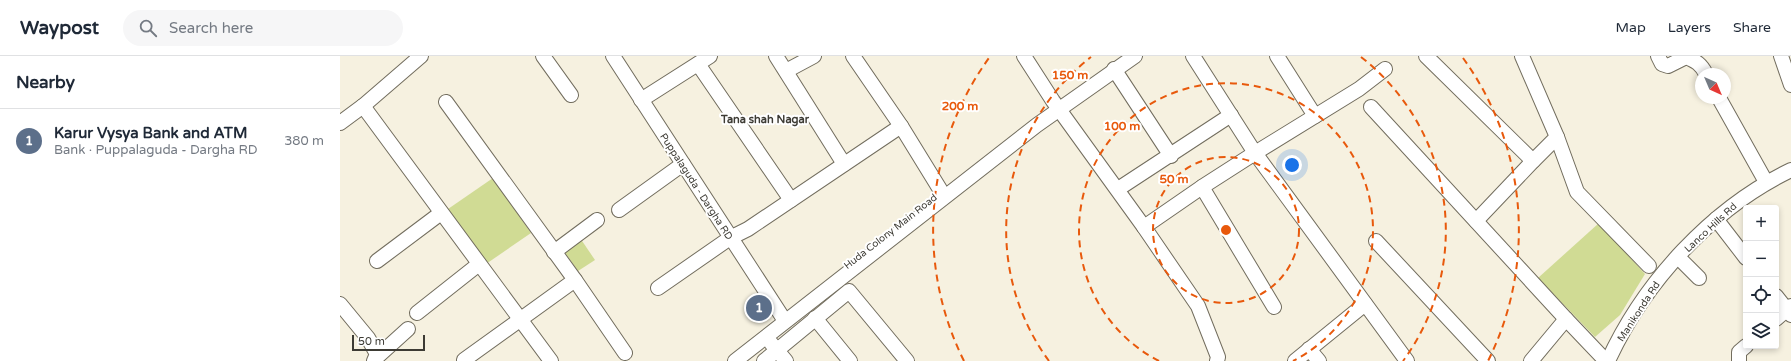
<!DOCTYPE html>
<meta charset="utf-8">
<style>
:root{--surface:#fff;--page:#f6f6f7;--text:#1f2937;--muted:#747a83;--line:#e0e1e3;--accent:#3c838b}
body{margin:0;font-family:"Varela Round",sans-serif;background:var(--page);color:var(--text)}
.controls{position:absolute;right:12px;bottom:12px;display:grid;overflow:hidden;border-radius:4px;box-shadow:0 2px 6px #0003}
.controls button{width:36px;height:36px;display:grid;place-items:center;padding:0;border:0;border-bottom:1px solid var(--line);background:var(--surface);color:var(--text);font:20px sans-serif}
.compass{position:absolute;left:1355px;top:12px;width:36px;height:36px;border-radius:50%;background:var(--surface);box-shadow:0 2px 6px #0003;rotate:136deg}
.scale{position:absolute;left:12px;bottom:10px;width:73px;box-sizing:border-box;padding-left:4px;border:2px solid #3d3b34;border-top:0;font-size:11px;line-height:14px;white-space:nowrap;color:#3d3b34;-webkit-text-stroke:3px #fff;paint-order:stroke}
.you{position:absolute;left:952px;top:109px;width:14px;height:14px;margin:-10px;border:3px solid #fff;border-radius:50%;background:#1a73e8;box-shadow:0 0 0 6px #1a73e833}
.badge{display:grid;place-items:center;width:26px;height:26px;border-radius:50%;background:var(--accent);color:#fff;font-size:13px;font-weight:700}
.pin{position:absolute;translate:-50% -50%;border:2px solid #fff;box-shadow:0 1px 4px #0006}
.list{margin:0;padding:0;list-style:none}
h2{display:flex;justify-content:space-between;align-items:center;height:52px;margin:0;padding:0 16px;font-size:17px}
h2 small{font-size:13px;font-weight:400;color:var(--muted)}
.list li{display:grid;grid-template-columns:26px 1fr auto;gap:12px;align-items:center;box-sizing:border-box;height:64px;padding:0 16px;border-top:1px solid var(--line)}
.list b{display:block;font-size:15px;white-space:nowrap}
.list p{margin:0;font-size:13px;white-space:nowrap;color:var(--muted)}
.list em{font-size:13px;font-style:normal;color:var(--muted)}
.icon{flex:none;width:22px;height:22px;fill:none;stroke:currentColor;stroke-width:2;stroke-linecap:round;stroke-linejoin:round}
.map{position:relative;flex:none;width:1451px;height:305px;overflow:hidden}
header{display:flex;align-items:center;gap:24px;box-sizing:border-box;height:56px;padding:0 20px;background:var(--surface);border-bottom:1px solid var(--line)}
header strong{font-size:19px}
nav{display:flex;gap:22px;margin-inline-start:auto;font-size:14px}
.search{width:280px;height:36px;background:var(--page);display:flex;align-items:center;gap:10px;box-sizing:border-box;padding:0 14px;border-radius:22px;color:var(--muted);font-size:15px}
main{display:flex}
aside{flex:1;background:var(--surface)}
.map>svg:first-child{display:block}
.green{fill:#d0db94}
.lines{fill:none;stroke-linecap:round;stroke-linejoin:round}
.minor-casing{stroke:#726d5e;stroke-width:16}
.minor{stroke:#fff;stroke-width:14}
.ring{fill:none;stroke:#e8590c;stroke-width:2;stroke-dasharray:7 5}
.labels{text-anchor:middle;stroke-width:4;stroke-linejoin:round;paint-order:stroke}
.street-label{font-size:10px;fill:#3d3b34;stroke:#fff}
.neighbourhood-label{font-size:11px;font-weight:bold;fill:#3d3b34;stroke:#fff}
.centre{fill:#e8590c;stroke:#fff;stroke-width:2}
.ring-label{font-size:12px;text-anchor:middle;font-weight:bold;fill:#e8590c;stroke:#fff;stroke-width:4;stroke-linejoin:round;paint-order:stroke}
</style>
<header>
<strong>Waypost</strong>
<div class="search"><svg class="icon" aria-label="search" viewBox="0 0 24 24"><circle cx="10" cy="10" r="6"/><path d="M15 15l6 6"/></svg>Search here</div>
<nav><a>Map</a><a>Layers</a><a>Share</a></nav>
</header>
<main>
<aside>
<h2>Nearby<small></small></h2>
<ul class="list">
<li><span class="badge" style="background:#5c6f8a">1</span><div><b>Karur Vysya Bank and ATM</b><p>Bank · Puppalaguda - Dargha RD</p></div><em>380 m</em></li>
</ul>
</aside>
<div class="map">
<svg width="1451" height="305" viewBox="0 0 1451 305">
<rect width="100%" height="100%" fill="#f6f1e0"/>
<!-- green -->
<g class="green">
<path d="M 153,122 L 191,177 L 146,208 L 108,153 Z"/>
<path d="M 1259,167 L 1305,218 L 1280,259 L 1255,281 L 1198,222 Z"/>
<path d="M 238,179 L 255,204 L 238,215 L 221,191 Z"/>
</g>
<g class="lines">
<defs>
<g id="minor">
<path d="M 203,0 L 231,39"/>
<path d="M 273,0 L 445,265"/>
<path d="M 436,0 L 504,108"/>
<path d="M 513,0 L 561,70 L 601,135"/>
<path d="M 684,0 L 713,45 L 804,171 L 858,250 L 878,301 L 877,305"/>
<path d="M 853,0 L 915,97 L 1019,33 L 1045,13"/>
<path d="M 937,0 L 975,60"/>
<path d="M 1086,0 L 1193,105 L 1136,165"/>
<path d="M 1182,0 L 1217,81 L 1193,105"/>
<path d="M 1318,0 L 1322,8 L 1328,10 L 1346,1 C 1356,5 1361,8 1366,18"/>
<path d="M 1441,0 L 1451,29"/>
<path d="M 358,8 L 451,144"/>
<path d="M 774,13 L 831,100"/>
<path d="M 446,15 L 474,0"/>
<path d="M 1379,42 L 1426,126"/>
<path d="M 301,44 L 370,0"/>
<path d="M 106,46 L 235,224 L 285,297"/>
<path d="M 23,50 L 211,305"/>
<path d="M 1031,51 L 1226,263 L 1266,305"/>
<path d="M 0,67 L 23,50 L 81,0"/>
<path d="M 1217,81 L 1237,136 L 1309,210"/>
<path d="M 862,131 L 934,251"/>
<path d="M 778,133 L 891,59"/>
<path d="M 279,154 L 343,108"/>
<path d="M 1376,163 L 1406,202"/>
<path d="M 804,171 L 862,131 L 915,97 L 1067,305"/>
<path d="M 1036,185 L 1148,305"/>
<path d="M 214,196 L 257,164"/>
<path d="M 1338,201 L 1359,222"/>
<path d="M 37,205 L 101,157"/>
<path d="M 318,232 L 390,182 L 408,173 L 561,70"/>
<path d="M 1436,240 L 1451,259"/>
<path d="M 0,248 L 28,282 L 37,298 L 34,305"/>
<path d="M 77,257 L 139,208"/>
<path d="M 475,262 L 510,305"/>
<path d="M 1436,263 L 1451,250"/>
<path d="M 431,287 L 446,305"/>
<path d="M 969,293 L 979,305"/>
<path d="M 36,302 L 68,273"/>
<path d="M 124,304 L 235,224"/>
<path d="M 395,305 L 697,69 L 795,0"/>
<path d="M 424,305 L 509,235 L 567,305"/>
<path d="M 955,305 L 1025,248"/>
<path d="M 1191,305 L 1226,263"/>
<path d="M 1268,305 C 1304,226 1372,152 1451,114"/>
<path d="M 1399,305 L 1399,296 L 1406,290"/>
</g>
</defs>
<!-- minor casing -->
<use href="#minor" class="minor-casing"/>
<!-- minor -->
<use href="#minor" class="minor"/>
</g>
<!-- distance rings -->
<g class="ring">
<circle cx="886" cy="174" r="73"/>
<path d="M819 305A147 147 0 1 1 953 305"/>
<path d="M709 305A220 220 0 0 1 751 1M1021 1A220 220 0 0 1 1063 305"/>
<path d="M624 305A293 293 0 0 1 649 2M1123 2A293 293 0 0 1 1148 305"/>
</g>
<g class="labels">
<!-- street labels -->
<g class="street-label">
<text transform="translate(357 130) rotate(57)" y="4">Puppalaguda - Dargha RD</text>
<text transform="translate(1370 171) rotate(-43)" y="4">Lanco Hills Rd</text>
<text transform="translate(550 175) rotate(-38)" y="4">Huda Colony Main Road</text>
<text transform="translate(1298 255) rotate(-57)" y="4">Manikonda Rd</text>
</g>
<!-- neighbourhood labels -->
<g class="neighbourhood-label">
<text x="425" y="67">Tana shah Nagar</text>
</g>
</g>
<circle cx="886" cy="174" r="6" class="centre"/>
<g class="ring-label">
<text x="730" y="23">150 m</text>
<text x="620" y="54">200 m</text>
<text x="782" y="74">100 m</text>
<text x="834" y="127">50 m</text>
</g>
</svg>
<div class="controls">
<button>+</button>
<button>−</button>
<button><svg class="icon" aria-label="locate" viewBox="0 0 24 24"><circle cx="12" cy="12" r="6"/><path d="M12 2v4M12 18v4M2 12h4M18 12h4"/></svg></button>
<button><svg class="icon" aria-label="layers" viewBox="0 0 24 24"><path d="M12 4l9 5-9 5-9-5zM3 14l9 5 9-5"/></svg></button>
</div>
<svg class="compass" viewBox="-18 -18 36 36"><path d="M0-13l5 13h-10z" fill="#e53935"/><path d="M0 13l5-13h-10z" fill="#747a83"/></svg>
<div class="scale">50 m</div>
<div class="you"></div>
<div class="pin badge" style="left:419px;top:252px;background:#5c6f8a">1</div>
</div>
</main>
